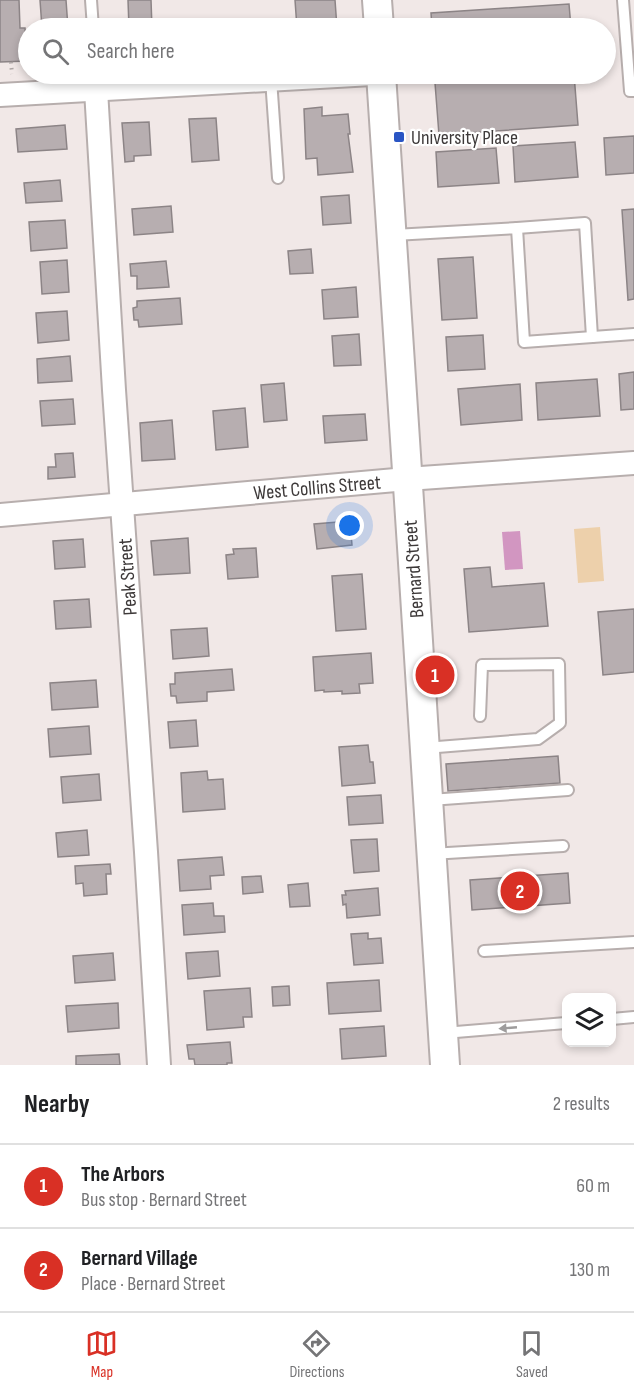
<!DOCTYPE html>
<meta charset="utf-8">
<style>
:root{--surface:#fff;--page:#f6f6f6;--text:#202124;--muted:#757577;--line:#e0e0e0;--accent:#d93025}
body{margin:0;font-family:"Sofia Sans Condensed",sans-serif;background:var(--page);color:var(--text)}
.controls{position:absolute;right:18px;bottom:18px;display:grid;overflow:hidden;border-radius:12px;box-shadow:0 3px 9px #0003}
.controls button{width:54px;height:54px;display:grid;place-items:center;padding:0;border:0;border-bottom:2px solid var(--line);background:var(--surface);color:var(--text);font:30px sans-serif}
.you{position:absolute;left:350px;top:526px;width:21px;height:21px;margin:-15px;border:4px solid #fff;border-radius:50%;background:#1a73e8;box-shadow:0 0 0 9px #1a73e833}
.badge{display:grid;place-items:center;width:39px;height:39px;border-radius:50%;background:var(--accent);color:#fff;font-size:20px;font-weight:700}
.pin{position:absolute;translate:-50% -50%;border:3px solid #fff;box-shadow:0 2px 6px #0006}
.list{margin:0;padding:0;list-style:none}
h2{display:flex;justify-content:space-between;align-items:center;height:78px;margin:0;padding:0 24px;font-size:26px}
h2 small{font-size:20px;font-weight:400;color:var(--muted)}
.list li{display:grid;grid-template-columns:39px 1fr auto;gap:18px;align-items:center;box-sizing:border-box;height:84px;padding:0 24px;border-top:2px solid var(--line)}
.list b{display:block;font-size:22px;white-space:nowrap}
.list p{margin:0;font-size:20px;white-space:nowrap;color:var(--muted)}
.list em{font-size:20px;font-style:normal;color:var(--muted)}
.icon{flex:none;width:33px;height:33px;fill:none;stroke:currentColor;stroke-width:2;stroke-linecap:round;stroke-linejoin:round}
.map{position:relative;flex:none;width:634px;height:1065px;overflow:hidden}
.search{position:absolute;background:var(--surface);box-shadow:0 3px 9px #0003;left:18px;right:18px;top:18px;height:66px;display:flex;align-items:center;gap:15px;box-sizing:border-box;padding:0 21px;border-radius:33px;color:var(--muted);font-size:22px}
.sheet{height:246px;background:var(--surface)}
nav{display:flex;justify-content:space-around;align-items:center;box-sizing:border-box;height:84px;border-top:2px solid var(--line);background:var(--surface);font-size:16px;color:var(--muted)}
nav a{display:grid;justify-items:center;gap:3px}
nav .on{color:var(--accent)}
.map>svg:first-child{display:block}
.green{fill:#edd0ab}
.water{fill:#d296c1}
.building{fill:#b7aeb0;stroke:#8c8486;stroke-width:1.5}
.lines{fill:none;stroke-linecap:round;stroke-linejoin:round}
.service-casing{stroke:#b7aead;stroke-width:14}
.minor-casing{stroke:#b7aead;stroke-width:26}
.tertiary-casing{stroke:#b7aead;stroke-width:32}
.path{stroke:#ada6a5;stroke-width:4;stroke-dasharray:1.5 4.5;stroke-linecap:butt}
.service{stroke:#fff;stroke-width:10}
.minor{stroke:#fff;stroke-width:22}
.tertiary{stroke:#fff;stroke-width:28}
.oneway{fill:#9e9c9c}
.poi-dot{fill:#2a55c4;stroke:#fff;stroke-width:2}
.labels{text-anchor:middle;stroke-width:4.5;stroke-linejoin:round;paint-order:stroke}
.poi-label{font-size:20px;fill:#3d3939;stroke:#fff;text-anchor:start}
.street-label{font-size:20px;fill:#3d3939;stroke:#fff}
</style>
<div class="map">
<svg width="634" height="1065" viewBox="0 0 634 1065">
<rect width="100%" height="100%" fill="#f1e8e7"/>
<!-- green -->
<path class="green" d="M 600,527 L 604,581 L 578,583 L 574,529 Z"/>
<!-- water -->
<path class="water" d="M 520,531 L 523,569 L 505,570 L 502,532 Z"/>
<!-- building -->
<g class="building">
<path d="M 0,0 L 19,0 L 20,28 L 25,28 L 27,61 L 0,62 Z"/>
<path d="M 40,0 L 66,0 L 68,28 L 42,28 Z"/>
<path d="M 128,0 L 151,0 L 152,28 L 129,28 Z"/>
<path d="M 295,0 L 335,0 L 337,28 L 297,28 Z"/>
<path d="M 569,4 L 571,28 L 432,28 L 431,13 Z"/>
<path d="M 574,74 L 578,125 L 439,135 L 435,83 Z"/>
<path d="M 322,107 L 322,116 L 348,114 L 350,134 L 348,134 L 353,172 L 318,175 L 317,158 L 306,159 L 304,109 Z"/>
<path d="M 216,118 L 219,160 L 192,162 L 189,119 Z"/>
<path d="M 149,122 L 151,155 L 134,156 L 134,161 L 125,162 L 122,123 Z"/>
<path d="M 65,125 L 67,149 L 18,152 L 16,129 Z"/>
<path d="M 634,136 L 634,173 L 606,175 L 604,138 Z"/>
<path d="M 575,142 L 578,177 L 515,182 L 513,146 Z"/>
<path d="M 496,148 L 499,183 L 438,187 L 436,152 Z"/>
<path d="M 60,180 L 62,201 L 26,203 L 24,183 Z"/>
<path d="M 349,195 L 351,223 L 323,225 L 321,197 Z"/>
<path d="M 171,206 L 173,232 L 134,235 L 132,209 Z"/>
<path d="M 634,209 L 634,299 L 628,300 L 622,210 Z"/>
<path d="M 65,220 L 67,248 L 31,251 L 29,222 Z"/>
<path d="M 311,249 L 313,273 L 290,274 L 288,251 Z"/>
<path d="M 473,257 L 477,318 L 442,320 L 438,259 Z"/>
<path d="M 67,260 L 69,292 L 42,294 L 40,262 Z"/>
<path d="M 166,261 L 169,287 L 137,289 L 137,276 L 131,276 L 130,264 Z"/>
<path d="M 356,287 L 358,317 L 324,319 L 322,290 Z"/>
<path d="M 180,298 L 182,324 L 139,327 L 138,320 L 134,320 L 133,308 L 137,307 L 137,301 Z"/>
<path d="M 67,311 L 69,340 L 38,343 L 36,313 Z"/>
<path d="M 359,334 L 361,365 L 334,366 L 332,336 Z"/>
<path d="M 483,335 L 485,369 L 448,371 L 446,337 Z"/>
<path d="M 70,356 L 72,381 L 38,383 L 37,359 Z"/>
<path d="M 634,372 L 634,409 L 621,410 L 619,374 Z"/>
<path d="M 597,379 L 600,416 L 538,420 L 536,383 Z"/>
<path d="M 284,383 L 287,420 L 264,422 L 261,385 Z"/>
<path d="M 520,384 L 522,420 L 461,425 L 458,389 Z"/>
<path d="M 73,399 L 75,424 L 42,426 L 40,401 Z"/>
<path d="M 245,408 L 248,447 L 216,450 L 213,411 Z"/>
<path d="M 365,414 L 367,440 L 325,443 L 323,416 Z"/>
<path d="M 172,420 L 175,459 L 142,461 L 140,423 Z"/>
<path d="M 73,453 L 75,477 L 48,479 L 48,467 L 56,467 L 55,454 Z"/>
<path d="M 350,521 L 352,545 L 317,549 L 314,524 Z"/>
<path d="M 188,538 L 190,573 L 154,575 L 151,541 Z"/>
<path d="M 83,539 L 85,567 L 55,569 L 53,541 Z"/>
<path d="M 256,548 L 258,577 L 228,579 L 226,555 L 234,554 L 233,549 Z"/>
<path d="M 490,567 L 492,587 L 544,583 L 548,626 L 469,632 L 464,569 Z"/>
<path d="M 362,574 L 366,629 L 336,631 L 332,576 Z"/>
<path d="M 89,599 L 91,627 L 56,629 L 54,601 Z"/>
<path d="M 634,609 L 634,672 L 603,675 L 598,612 Z"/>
<path d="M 207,628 L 209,656 L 173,659 L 171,630 Z"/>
<path d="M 371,653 L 373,683 L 359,684 L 360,693 L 342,694 L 342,691 L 324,692 L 324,690 L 315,691 L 313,657 Z"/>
<path d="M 232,669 L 234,690 L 207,692 L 207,701 L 177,703 L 176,696 L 171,696 L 170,684 L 175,684 L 175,673 Z"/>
<path d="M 96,680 L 98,707 L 52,710 L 50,683 Z"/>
<path d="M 196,720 L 198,746 L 170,748 L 168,722 Z"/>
<path d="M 89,726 L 91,754 L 50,757 L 48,729 Z"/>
<path d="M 368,745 L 370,762 L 373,762 L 375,783 L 342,786 L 339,747 Z"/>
<path d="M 558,756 L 560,783 L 448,791 L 446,764 Z"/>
<path d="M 207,771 L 208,780 L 223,779 L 225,809 L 183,812 L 181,773 Z"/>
<path d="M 99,774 L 101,800 L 63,803 L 61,777 Z"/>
<path d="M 381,795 L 383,823 L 349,825 L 347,797 Z"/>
<path d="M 87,830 L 89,855 L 58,857 L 56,833 Z"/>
<path d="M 377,839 L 379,871 L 354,873 L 351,840 Z"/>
<path d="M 222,857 L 224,875 L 210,876 L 211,889 L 180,891 L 178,860 Z"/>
<path d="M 110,864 L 111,874 L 106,874 L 107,894 L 84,896 L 83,883 L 76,884 L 75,866 Z"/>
<path d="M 568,873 L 570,903 L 472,910 L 470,880 Z"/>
<path d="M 261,876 L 263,892 L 243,894 L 242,877 Z"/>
<path d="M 308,883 L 310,906 L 290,907 L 288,885 Z"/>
<path d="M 378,888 L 380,915 L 347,918 L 346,904 L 343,905 L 342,895 L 346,895 L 345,891 Z"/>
<path d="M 213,903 L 214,916 L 224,916 L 225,932 L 184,935 L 182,905 Z"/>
<path d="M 368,933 L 368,939 L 381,938 L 383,963 L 354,965 L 351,934 Z"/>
<path d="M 218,951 L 220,976 L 188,979 L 186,953 Z"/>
<path d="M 113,953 L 115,980 L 75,983 L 73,956 Z"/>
<path d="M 379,980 L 381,1011 L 329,1014 L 327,983 Z"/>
<path d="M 289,986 L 290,1005 L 273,1006 L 272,987 Z"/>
<path d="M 250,988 L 252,1017 L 243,1017 L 244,1027 L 207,1030 L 204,991 Z"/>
<path d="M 118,1003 L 119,1028 L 68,1032 L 66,1006 Z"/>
<path d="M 384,1026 L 386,1056 L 342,1059 L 340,1029 Z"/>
<path d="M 230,1042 L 232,1063 L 227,1063 L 227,1065 L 195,1065 L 194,1059 L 189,1059 L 187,1045 Z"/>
<path d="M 119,1054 L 120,1065 L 76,1065 L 76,1056 Z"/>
</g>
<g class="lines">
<defs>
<g id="service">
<path d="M 91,0 L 93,28"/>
<path d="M 623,0 L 630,91 L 634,91"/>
<path d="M 95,74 L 96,90"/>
<path d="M 271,79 L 278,178"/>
<path d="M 517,228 L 585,223 L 592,337"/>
<path d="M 394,235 L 517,228 L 524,342 L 634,334"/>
<path d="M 425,748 L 538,739 L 560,723 L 559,664 L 482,665 L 480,716"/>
<path d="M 430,800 L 568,790"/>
<path d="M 431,854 L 563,846"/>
<path d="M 484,951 L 634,942"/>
<path d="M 612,1019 L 634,1017"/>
<path d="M 444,1033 L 566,1023"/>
</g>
<g id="minor">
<path d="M 96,90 L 114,390 L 146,852 L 159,1065"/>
<path d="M 0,95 L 372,74"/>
<path d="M 0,515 L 407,479 L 634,463"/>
</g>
<g id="tertiary">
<path d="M 377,0 L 379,28"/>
<path d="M 381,74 C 405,404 422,735 445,1065"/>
</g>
</defs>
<!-- service casing -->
<use href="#service" class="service-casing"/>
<!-- minor casing -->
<use href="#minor" class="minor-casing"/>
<!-- tertiary casing -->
<use href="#tertiary" class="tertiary-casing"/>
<!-- path -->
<path class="path" d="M 11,62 L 12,74"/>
<!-- service -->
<use href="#service" class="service"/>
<!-- minor -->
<use href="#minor" class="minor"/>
<!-- tertiary -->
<use href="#tertiary" class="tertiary"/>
</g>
<!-- one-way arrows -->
<defs><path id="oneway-solid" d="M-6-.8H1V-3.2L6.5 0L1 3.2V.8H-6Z" transform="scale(1.5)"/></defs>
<use class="oneway" href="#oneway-solid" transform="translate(508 1028) rotate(175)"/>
<!-- markers -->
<rect class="poi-dot" x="393" y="131" width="12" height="12" rx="3"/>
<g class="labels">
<!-- poi labels -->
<g class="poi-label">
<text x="411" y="144">University Place</text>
</g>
<!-- street labels -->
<g class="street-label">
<text transform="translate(317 487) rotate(-5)" y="7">West Collins Street</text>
<text transform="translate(413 569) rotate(-94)" y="7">Bernard Street</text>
<text transform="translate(127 577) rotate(-94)" y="7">Peak Street</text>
</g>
</g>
</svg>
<div class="controls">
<button><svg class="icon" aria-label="layers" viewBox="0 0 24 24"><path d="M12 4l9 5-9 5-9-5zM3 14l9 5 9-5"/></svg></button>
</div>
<div class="you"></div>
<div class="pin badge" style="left:435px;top:675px">1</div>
<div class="pin badge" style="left:520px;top:891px">2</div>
<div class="search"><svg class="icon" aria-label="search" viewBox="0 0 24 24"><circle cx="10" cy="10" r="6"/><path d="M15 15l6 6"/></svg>Search here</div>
</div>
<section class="sheet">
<h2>Nearby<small>2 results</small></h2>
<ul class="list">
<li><span class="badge">1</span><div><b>The Arbors</b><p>Bus stop · Bernard Street</p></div><em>60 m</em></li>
<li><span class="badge">2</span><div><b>Bernard Village</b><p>Place · Bernard Street</p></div><em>130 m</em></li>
</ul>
</section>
<nav>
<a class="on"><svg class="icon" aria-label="map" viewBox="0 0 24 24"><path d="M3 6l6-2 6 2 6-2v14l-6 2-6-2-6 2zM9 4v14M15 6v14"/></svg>Map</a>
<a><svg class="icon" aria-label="directions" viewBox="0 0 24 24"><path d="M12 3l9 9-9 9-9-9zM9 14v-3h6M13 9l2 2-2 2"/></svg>Directions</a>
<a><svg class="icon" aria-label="saved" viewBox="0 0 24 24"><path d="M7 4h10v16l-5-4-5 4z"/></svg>Saved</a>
</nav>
